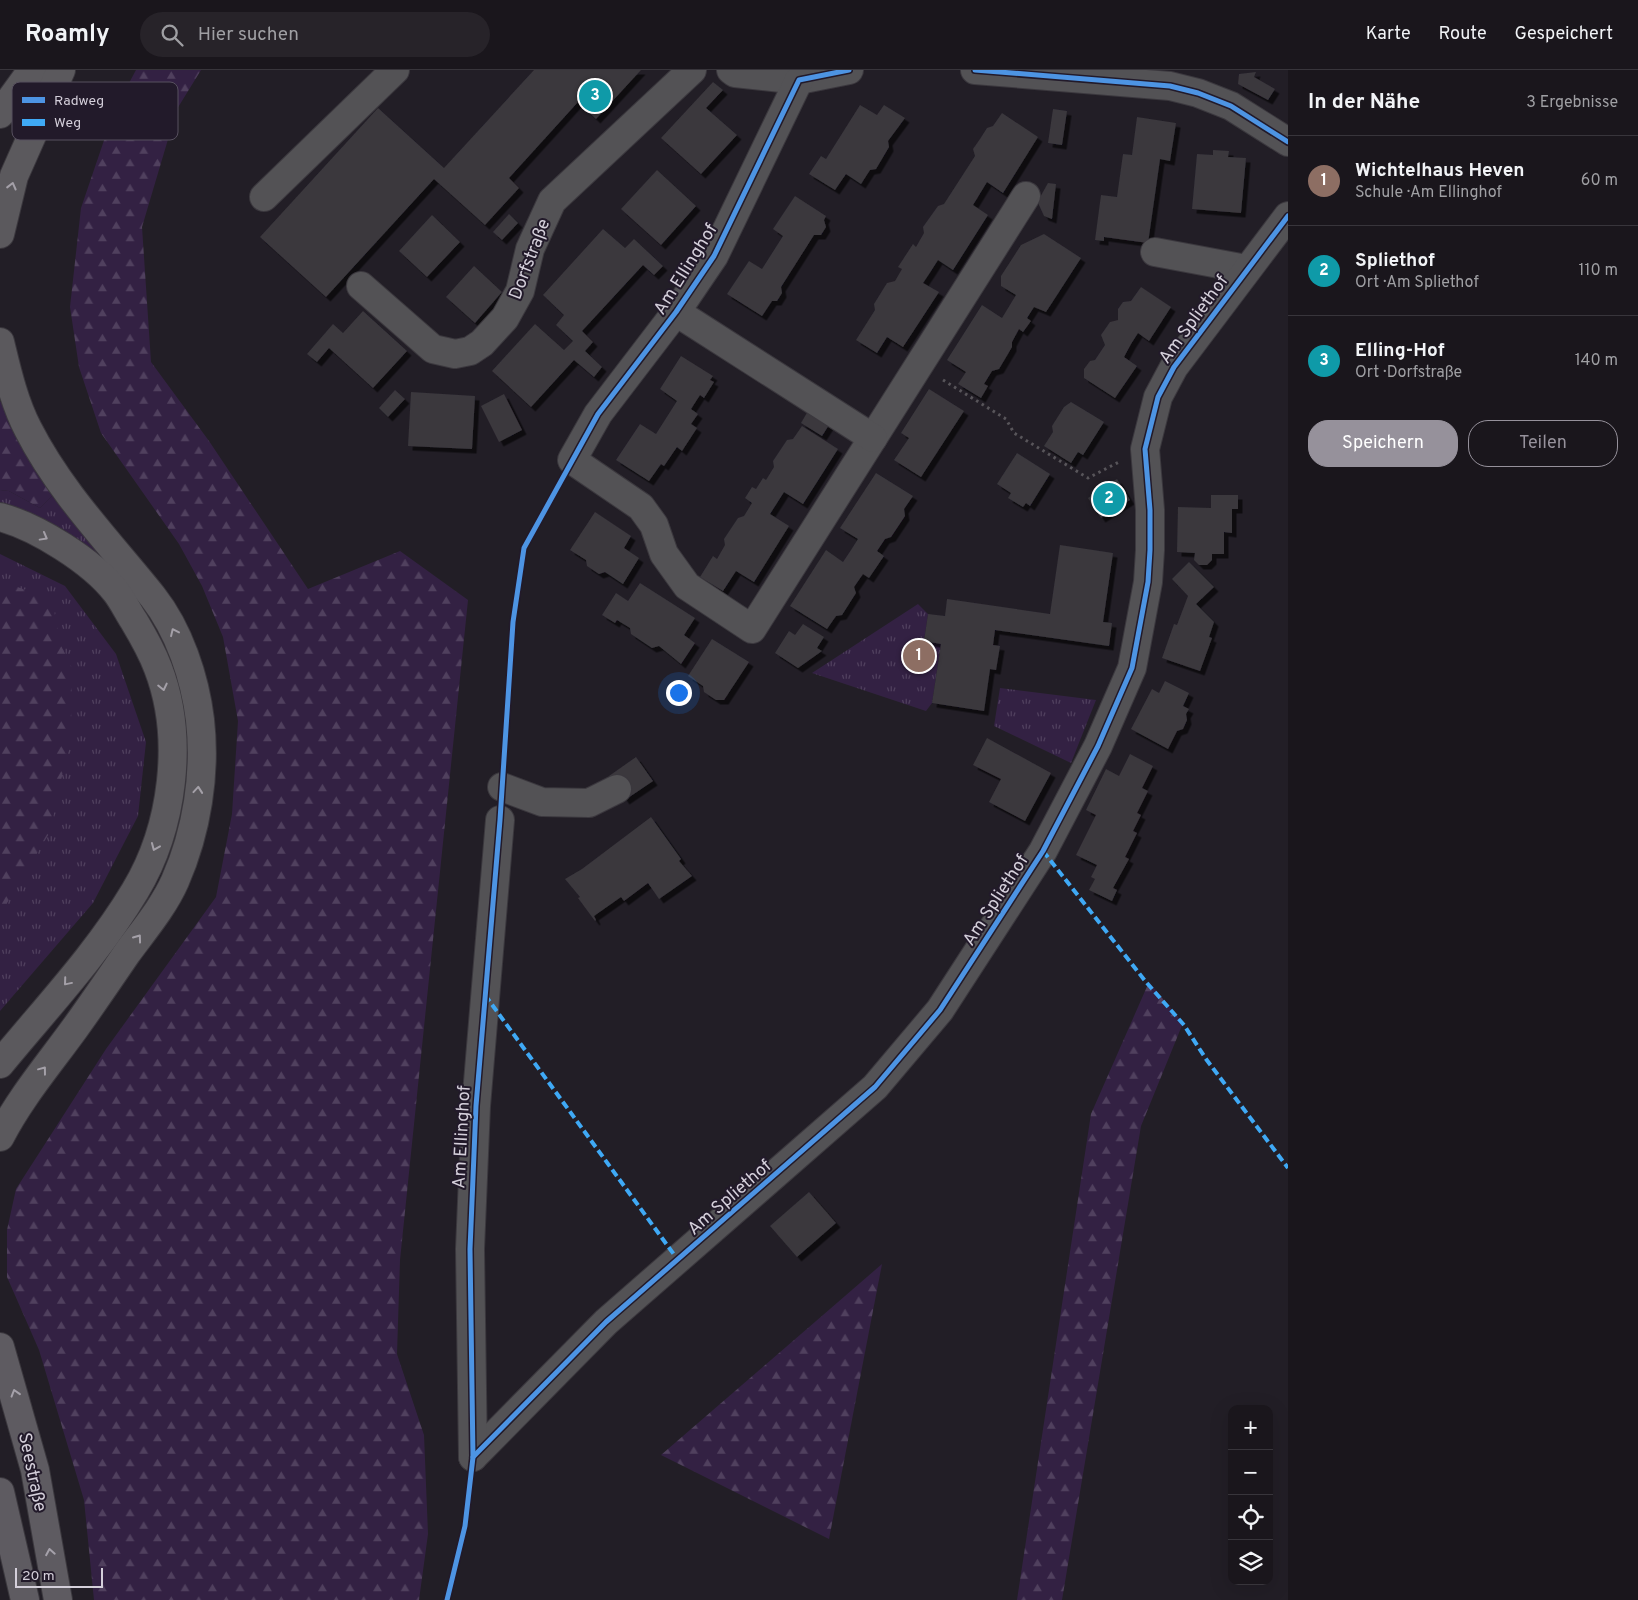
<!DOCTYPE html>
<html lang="de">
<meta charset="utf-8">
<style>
:root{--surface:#1a161c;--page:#272329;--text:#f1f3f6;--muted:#9f9fa3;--line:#38353b;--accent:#96919b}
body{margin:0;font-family:Overpass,sans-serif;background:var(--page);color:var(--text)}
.controls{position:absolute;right:15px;bottom:15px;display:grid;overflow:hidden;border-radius:10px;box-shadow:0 5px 20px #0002}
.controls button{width:45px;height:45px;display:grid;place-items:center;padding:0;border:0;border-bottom:1px solid var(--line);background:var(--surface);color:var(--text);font:25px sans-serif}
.scale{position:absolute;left:15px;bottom:12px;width:88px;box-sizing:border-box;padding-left:5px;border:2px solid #d4cfda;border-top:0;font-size:14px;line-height:18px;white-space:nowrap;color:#d4cfda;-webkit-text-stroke:4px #221a2a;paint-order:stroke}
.you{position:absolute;left:678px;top:622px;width:18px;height:18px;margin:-12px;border:4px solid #fff;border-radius:50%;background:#1a73e8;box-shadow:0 0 0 8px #1a73e833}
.badge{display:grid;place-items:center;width:32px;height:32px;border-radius:50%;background:var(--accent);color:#fff;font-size:16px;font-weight:700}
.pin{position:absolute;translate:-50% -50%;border:2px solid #fff;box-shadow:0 1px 5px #0006}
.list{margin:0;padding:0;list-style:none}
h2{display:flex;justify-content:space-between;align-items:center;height:65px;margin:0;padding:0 20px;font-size:21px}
h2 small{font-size:16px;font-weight:400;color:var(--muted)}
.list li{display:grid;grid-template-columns:32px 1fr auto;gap:15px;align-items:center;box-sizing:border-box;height:90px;padding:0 20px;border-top:1px solid var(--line)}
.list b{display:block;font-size:19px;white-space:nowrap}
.list p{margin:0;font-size:16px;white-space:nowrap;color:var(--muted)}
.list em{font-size:16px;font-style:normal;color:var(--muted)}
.actions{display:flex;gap:10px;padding:15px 20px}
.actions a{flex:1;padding:11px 0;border:1px solid var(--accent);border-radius:20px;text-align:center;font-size:18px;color:var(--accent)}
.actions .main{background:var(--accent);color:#fff}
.icon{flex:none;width:28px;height:28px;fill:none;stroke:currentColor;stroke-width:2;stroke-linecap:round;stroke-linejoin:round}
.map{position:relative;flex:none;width:1288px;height:1530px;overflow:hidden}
header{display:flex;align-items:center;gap:30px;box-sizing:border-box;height:70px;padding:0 25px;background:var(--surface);border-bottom:1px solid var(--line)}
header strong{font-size:24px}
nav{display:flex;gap:28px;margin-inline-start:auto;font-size:18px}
.search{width:350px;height:45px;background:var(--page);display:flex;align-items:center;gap:12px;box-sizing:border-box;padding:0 18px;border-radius:28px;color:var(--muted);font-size:19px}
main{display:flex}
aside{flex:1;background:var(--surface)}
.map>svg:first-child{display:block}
.grass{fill:url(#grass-tufts)}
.forest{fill:url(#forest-firs)}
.building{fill:#3a373d;filter:url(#shadow)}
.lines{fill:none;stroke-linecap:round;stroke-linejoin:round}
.minor-casing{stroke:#3b383e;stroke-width:30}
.major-casing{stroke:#3b383e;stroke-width:30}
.highway-casing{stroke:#3b383e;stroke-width:30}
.path{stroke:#58555a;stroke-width:3;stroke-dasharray:2.5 4;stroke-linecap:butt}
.minor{stroke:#535255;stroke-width:28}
.major{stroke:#5e5b61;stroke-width:28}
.highway{stroke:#5b595d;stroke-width:28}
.quiet{stroke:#3fa9f5;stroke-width:4;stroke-dasharray:8 4;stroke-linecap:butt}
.cycleway-casing{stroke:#221a2a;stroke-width:8}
.cycleway{stroke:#4d94e3;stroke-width:5}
.oneway{stroke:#a4a0a8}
.oneway2{stroke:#a5a1aa}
.labels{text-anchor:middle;stroke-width:4;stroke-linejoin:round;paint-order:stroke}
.street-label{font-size:18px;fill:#d4cfda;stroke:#221a2a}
.key{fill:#221a2a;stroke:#57505f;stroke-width:1}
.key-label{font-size:14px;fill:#d4cfda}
</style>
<header>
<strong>Roamly</strong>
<div class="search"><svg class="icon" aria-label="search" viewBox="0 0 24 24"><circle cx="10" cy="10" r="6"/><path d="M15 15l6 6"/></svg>Hier suchen</div>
<nav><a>Karte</a><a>Route</a><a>Gespeichert</a></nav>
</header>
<main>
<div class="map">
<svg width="1288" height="1530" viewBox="0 0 1288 1530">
<defs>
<pattern id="grass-tufts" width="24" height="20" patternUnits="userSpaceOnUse" patternTransform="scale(1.25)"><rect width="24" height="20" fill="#332143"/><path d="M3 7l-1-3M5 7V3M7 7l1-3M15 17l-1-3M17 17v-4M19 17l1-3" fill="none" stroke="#50405e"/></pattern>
<pattern id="forest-firs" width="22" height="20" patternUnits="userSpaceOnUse" patternTransform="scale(1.25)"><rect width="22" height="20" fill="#332143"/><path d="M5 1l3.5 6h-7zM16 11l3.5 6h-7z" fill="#50405e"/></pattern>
<filter id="shadow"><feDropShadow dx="4.5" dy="4.5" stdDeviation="0" flood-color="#0009"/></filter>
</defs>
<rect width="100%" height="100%" fill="#221e26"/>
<!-- grass -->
<g class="grass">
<path d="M 0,420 L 9,421 L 40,438 L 54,424 L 117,496 L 108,504 L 0,440 Z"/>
<path d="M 0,484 L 65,516 L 116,584 L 146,672 L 138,746 L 93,833 L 0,941 Z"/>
<path d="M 918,534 L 928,544 L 924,571 L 941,574 L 932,633 L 926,641 L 812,603 Z"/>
<path d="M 1000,618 L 1096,630 L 1071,693 L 994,656 Z"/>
</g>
<!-- forest -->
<g class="forest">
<path d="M 136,0 L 201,0 L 177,39 L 142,157 L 151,292 L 209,371 L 308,519 L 400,481 L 468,530 L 400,1190 L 397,1284 L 424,1365 L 428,1464 L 419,1530 L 94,1530 L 84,1430 L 39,1280 L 7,1207 L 7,1160 L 16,1119 L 106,979 L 216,827 L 232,744 L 238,651 L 223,567 L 202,516 L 179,474 L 101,363 L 79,297 L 70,237 L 81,138 L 114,41 Z"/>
<path d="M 4,331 L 54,424 L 40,438 L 9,421 L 0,420 L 0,332 Z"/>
<path d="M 0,511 L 52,529 L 60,573 L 72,598 L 71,664 L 50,762 L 4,838 L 0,839 Z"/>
<path d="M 1149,912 L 1183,953 L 1141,1056 L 1062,1530 L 1017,1530 L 1091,1044 Z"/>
<path d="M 882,1194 L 829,1469 L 661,1385 Z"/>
</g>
<!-- building -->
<g class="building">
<path d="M 534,0 L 641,0 L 596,49 L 578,32 L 509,108 L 519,118 L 485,155 L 434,109 L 326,227 L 260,167 L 378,38 L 444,98 Z"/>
<path d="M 1256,2 L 1254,7 L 1275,19 L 1268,30 L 1238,14 L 1239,4 Z"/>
<path d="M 713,12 L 723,20 L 706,38 L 737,65 L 701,104 L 661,68 Z"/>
<path d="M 860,35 L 877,45 L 884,35 L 905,48 L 888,71 L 889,77 L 876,99 L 870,100 L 861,114 L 846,104 L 835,120 L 809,104 L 821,86 L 826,89 Z"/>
<path d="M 1053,39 L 1067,41 L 1062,75 L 1048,73 Z"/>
<path d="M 1002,43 L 1038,67 L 1003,123 L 987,112 L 973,135 L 988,145 L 953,200 L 938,190 L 931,201 L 923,213 L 939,222 L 903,277 L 887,267 L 877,283 L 856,270 L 875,240 L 874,234 L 887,213 L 895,211 L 902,199 L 898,197 L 913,174 L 916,177 L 924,163 L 923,157 L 938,136 L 944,134 L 975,86 L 973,79 L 980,69 L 987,58 L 993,56 Z"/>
<path d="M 1137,47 L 1176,53 L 1170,91 L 1160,89 L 1148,173 L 1104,167 L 1104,171 L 1095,170 L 1101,125 L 1117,127 L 1123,84 L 1132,85 Z"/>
<path d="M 1213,80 L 1229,81 L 1228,87 L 1246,88 L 1241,143 L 1192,139 L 1197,84 L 1213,85 Z"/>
<path d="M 657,100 L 696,136 L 661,175 L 621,139 Z"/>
<path d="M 1048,113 L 1056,114 L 1052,149 L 1044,146 L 1039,135 L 1039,129 Z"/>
<path d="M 795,126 L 826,146 L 824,150 L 826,157 L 821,165 L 814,165 L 781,217 L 782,223 L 777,231 L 772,231 L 762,246 L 727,224 L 749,191 L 762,199 L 783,166 L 773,159 Z"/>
<path d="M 509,144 L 518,153 L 502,170 L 493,162 Z"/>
<path d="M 432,145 L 460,172 L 427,207 L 399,181 Z"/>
<path d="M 603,159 L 625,178 L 634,169 L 663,196 L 654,205 L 643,195 L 582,261 L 593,272 L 585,281 L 602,297 L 594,307 L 574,290 L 531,337 L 492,301 L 535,254 L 564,280 L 573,271 L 556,255 L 564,245 L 543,225 Z"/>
<path d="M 1044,164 L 1081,188 L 1046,242 L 1034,237 L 1027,248 L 1031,251 L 1023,262 L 1019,259 L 1012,272 L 1012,277 L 999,299 L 992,301 L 984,314 L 988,316 L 981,328 L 958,314 L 966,302 L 947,290 L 982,235 L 1002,248 L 1016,225 L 1001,216 L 1001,206 L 1021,175 Z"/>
<path d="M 474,196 L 502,222 L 475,253 L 446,227 Z"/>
<path d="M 1141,217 L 1171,237 L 1149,271 L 1138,263 L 1131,274 L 1124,287 L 1137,296 L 1115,328 L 1084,308 L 1084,299 L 1090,291 L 1095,290 L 1105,275 L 1101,265 L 1110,252 L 1118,250 L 1118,239 L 1123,232 L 1131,231 Z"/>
<path d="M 363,241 L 407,281 L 373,318 L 329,278 L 317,292 L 307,284 L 333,254 L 343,263 Z"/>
<path d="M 681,286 L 713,306 L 710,310 L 714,312 L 704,328 L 700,325 L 691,339 L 698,344 L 691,354 L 697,358 L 682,381 L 677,377 L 664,396 L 661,394 L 649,411 L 616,390 L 640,354 L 656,364 L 677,331 L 660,319 Z"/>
<path d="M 929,319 L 964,341 L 921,407 L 894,390 L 909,368 L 901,363 Z"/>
<path d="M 395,320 L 405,329 L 388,347 L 379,338 Z"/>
<path d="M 411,322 L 475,326 L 472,379 L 408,376 Z"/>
<path d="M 504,324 L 522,360 L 499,372 L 481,336 Z"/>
<path d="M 1071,332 L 1104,352 L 1083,385 L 1078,382 L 1071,393 L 1044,376 L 1053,362 L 1052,356 L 1064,337 Z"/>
<path d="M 808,341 L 829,355 L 822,366 L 801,353 Z"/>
<path d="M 802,356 L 838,379 L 803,434 L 784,422 L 770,444 L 789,456 L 754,512 L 736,501 L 723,521 L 700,507 L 713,486 L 717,489 L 725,475 L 724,469 L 738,448 L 744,446 L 752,433 L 745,428 L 752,417 L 756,419 L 763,408 L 766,410 L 774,397 L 773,391 L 787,370 L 793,369 Z"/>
<path d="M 1017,383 L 1050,404 L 1030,436 L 1026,433 L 1023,437 L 1008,428 L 1011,423 L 997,414 Z"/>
<path d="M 876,403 L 913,426 L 904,439 L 905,446 L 891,467 L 885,469 L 877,481 L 884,486 L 869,508 L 863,504 L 854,517 L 856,523 L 842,545 L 836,546 L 827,559 L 790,536 L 826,480 L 843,492 L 851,480 L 858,469 L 840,458 Z"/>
<path d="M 1117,409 L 1130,430 L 1101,448 L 1088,428 Z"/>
<path d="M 1211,425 L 1238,425 L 1238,439 L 1232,439 L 1232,463 L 1224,462 L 1224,484 L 1212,484 L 1212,490 L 1207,495 L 1199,495 L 1194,490 L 1195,483 L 1177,482 L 1178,437 L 1211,438 Z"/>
<path d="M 595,442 L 631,466 L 624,478 L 639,488 L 623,514 L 605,502 L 599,504 L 587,496 L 586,490 L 570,480 Z"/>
<path d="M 1060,475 L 1113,483 L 1103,552 L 1112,553 L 1109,576 L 995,560 L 993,575 L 1000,576 L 996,600 L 990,599 L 984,641 L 932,633 L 941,574 L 924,571 L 928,544 L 945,546 L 947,529 L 1050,544 Z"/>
<path d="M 1189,492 L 1214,517 L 1196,534 L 1214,552 L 1209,567 L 1212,568 L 1200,601 L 1162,588 L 1174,554 L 1177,555 L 1188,526 L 1172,509 Z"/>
<path d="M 640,513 L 695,548 L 684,565 L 695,573 L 681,594 L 659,576 L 652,578 L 631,564 L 630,558 L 617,550 L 615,553 L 602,545 L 616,523 L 628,531 Z"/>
<path d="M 803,554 L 824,567 L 817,578 L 822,581 L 798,598 L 775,583 L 789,561 L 795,565 Z"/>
<path d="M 712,569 L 749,592 L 724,630 L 716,630 L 704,622 L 703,616 L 688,606 Z"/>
<path d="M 1165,611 L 1189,623 L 1183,636 L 1189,639 L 1186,644 L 1187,650 L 1183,659 L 1177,661 L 1168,679 L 1131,659 L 1152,619 L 1159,623 Z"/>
<path d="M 987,668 L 1051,703 L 1025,751 L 989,732 L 1001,709 L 973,695 Z"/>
<path d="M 1130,684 L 1153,696 L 1142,718 L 1148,721 L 1137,743 L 1141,745 L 1133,761 L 1137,763 L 1125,787 L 1129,789 L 1113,818 L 1117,820 L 1112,831 L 1089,820 L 1095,809 L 1091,807 L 1097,795 L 1076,785 L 1096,745 L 1086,740 L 1106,699 L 1119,706 Z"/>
<path d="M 636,687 L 653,711 L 625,730 L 609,706 Z"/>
<path d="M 651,747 L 681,789 L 679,791 L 692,806 L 659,829 L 648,813 L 624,831 L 621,827 L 594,846 L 596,850 L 595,851 L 578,828 L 580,827 L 565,809 L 582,799 Z"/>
<path d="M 809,1122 L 836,1153 L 797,1187 L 770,1156 Z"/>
</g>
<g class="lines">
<defs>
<g id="minor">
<path d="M 731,0 L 735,3 L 799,10 L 849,0"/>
<path d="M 975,0 L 1170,16 L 1198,23 L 1231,36 L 1288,72"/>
<path d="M 799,10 L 714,186 L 676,242 L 598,344 L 572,390 L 641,437 L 654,455 L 664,484 L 687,516 L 752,559 L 1026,126"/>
<path d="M 264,127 L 395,0"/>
<path d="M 1155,182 L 1246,199"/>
<path d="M 361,216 L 433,279 L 455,284 L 470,281 L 482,273 L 505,248 L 520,221 L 530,179 L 552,131 L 692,0"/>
<path d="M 676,242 L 873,368"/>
<path d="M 502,717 L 542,732 L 589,733 L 617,719"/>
<path d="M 473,1387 L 606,1252 L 875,1017 L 940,940 L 1043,781 L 1098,676 L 1132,598 L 1148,512 L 1150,480 L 1150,440 L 1145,379 L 1158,327 L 1174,297 L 1288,146"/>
<path d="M 473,1387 L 470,1179 L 476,1036 L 500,750"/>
</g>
<g id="major">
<path d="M 0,1277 L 35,1400 L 58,1530"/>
<path d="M 0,1422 L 25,1530"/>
</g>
<g id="highway">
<path d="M 0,44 L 32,0"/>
<path d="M 0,164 L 14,106 L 61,0"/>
<path d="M 0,272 C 7,301 14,332 28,359 C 60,422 109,472 153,527 C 179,560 195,608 200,650 C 206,703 197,761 175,811 C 164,836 144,860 127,883 C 110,908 93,933 75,958 C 49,994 20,1028 0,1067"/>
<path d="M 0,447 C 37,457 92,491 116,522 C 123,531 128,542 134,551 C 143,566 152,582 158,598 C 185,668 173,758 135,821 C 98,883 46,938 0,994"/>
</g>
</defs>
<!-- minor casing -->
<use href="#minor" class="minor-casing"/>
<!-- major casing -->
<use href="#major" class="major-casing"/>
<!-- highway casing -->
<use href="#highway" class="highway-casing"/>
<!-- path -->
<path class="path" d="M 943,310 L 1006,349 L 1014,363 L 1088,408 L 1119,392"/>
<!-- minor -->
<use href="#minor" class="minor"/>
<!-- major -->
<use href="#major" class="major"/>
<!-- highway -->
<use href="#highway" class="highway"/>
<!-- quiet -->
<g class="quiet">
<path d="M 1043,781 L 1146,912 L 1184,955 L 1206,989 L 1288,1098"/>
<path d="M 485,925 L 678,1190"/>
</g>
<defs>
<g id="cycleway">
<path d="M 975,0 L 1170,16 L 1198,23 L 1231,36 L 1288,72"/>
<path d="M 473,1387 L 606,1252 L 875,1017 L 940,940 L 1043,781 L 1098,676 L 1132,598 L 1148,512 L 1150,480 L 1150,440 L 1145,379 L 1158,327 L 1174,297 L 1288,146"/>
<path d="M 447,1530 L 465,1456 L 473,1387 L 470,1179 L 476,1036 L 500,750 L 513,552 L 524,478 L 598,344 L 676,242 L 714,186 L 799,10 L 849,0"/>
</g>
</defs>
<!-- cycleway casing -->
<use href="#cycleway" class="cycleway-casing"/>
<!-- cycleway -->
<use href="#cycleway" class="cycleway"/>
</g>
<!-- one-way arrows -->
<defs><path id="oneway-chevron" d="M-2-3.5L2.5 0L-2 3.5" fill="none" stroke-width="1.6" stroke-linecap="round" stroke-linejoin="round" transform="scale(1.25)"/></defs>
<g class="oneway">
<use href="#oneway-chevron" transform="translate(12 116) rotate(-76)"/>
<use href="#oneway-chevron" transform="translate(44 467) rotate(29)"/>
<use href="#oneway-chevron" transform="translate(174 562) rotate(-115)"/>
<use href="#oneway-chevron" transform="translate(163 617) rotate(77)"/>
<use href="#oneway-chevron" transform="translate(198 720) rotate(-85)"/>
<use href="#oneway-chevron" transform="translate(155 777) rotate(113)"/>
<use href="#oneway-chevron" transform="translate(138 868) rotate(-54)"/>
<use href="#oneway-chevron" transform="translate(67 912) rotate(130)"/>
<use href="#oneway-chevron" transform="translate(43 1000) rotate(-53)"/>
</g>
<g class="oneway2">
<use href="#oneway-chevron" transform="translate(15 1323) rotate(-107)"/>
<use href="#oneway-chevron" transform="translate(50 1482) rotate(-100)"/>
</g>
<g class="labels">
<!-- street labels -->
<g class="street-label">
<text transform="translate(529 189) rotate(-69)" y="6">Dorfstraße</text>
<text transform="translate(685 199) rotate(-58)" y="6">Am Ellinghof</text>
<text transform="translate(1193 249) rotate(-54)" y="6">Am Spliethof</text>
<text transform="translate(995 830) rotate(-57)" y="6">Am Spliethof</text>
<text transform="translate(461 1067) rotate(-87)" y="6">Am Ellinghof</text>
<text transform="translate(729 1127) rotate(-41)" y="6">Am Spliethof</text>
<text transform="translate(33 1402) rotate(78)" y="6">Seestraße</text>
</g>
</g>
<!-- legend -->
<rect x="12" y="12" width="166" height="58" rx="8" class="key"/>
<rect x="22" y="27" width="23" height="6" fill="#4d94e3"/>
<rect x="22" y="49" width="23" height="7" fill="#3fa9f5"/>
<g class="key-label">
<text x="54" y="35">Radweg</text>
<text x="54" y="57">Weg</text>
</g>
</svg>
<div class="controls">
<button>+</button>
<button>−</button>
<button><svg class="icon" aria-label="locate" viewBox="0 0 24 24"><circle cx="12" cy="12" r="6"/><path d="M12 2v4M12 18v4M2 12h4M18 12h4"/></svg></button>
<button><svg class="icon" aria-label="layers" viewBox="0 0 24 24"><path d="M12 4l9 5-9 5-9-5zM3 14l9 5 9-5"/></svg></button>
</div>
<div class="scale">20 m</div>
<div class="you"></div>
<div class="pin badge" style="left:919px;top:586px;background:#8d6e63">1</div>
<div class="pin badge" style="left:1109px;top:429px;background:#0f9aa8">2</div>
<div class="pin badge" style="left:595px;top:26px;background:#0f9aa8">3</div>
</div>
<aside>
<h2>In der Nähe<small>3 Ergebnisse</small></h2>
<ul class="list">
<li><span class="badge" style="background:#8d6e63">1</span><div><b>Wichtelhaus Heven</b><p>Schule · Am Ellinghof</p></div><em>60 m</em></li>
<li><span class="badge" style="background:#0f9aa8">2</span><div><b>Spliethof</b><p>Ort · Am Spliethof</p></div><em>110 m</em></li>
<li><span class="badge" style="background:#0f9aa8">3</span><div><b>Elling-Hof</b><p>Ort · Dorfstraße</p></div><em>140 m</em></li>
</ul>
<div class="actions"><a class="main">Speichern</a><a>Teilen</a></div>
</aside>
</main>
